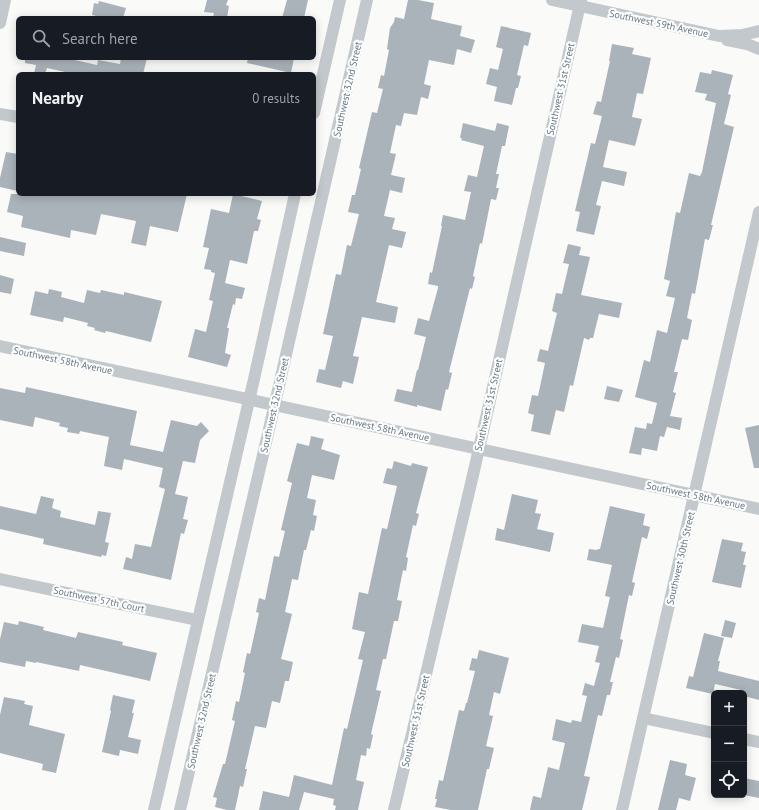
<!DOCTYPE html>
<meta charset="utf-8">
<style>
:root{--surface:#171b24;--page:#242831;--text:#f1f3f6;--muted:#9ea1a6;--line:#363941}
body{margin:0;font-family:"PT Sans",sans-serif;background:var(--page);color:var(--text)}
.controls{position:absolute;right:12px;bottom:12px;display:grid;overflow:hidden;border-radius:6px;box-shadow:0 2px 10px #0003}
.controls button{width:36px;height:36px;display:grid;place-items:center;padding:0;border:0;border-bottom:1px solid var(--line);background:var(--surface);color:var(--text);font:20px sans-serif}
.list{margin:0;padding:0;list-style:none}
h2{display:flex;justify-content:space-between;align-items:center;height:52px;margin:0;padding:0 16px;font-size:17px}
h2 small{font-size:13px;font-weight:400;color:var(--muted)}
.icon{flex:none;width:22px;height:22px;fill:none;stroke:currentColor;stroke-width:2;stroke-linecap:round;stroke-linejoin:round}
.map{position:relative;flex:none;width:759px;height:810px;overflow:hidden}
.search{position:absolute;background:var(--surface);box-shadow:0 2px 10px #0003;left:16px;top:16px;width:300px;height:44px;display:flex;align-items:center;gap:10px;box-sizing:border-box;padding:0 14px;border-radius:6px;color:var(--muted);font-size:15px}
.panel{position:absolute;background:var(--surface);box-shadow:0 2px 10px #0003;left:16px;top:72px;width:300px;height:124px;border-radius:6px}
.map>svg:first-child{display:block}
.building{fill:#aab3b9}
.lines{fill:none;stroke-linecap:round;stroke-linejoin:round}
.street{stroke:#c3c8cc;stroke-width:12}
.labels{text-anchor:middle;stroke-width:4;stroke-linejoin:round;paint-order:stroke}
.street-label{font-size:10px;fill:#657683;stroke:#fff}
</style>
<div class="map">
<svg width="759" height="810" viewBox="0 0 759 810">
<rect width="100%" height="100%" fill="#fafaf8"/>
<!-- building -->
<g class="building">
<path d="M 207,0 L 228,0 L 226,5 L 229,6 L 227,18 L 213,18 L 214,13 L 204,12 Z"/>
<path d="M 287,0 L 308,0 L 304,18 L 282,18 Z"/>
<path d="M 408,0 L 418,0 L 434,3 L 431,19 L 462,26 L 460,36 L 475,40 L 471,53 L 457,49 L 454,65 L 429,60 L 424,84 L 431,86 L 428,99 L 421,97 L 417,115 L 404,113 L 401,126 L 396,125 L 390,153 L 396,154 L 391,175 L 405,178 L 402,193 L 390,190 L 384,216 L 395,218 L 392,229 L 406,232 L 402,248 L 389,245 L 376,302 L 398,307 L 395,323 L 362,317 L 353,356 L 359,357 L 353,384 L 343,381 L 341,388 L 316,382 L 319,369 L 325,370 L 333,336 L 323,334 L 336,274 L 341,275 L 347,245 L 351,246 L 359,214 L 348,212 L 352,195 L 355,195 L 361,169 L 359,168 L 372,112 L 377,113 L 383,89 L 378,88 L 381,75 L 384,76 L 389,50 L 387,49 L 390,28 L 394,22 L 395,17 L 404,19 Z"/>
<path d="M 99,1 L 126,8 L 123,18 L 105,18 L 92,15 L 94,3 L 98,4 Z"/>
<path d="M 501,26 L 531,33 L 528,46 L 524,45 L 517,75 L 521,76 L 518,88 L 516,88 L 512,105 L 494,101 L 497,87 L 486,84 L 490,68 L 498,70 L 503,49 L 496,47 Z"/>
<path d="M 612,44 L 634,48 L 632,54 L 651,58 L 643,94 L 637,93 L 632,117 L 642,119 L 635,146 L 609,140 L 603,167 L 627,172 L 624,186 L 602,181 L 596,205 L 601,206 L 594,235 L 576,231 L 580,212 L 575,211 L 591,143 L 595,144 L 602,116 L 593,114 L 597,101 L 601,102 L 610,61 L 609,61 Z"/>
<path d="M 25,58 L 66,58 L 97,65 L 98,60 L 120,64 L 121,58 L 147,58 L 143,74 L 74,74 L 47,68 L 45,74 L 34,74 L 36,65 L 25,63 Z"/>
<path d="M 248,58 L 294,58 L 291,73 L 247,63 Z"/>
<path d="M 712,70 L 733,75 L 728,94 L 731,95 L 724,124 L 734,127 L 711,225 L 713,225 L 709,240 L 705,239 L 695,294 L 692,293 L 687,318 L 692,320 L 688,340 L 682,339 L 674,372 L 678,372 L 673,392 L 676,393 L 670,416 L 682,418 L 680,430 L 667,427 L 664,437 L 660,436 L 657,451 L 642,448 L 641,455 L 629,453 L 635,427 L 646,429 L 647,423 L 652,424 L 657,403 L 635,397 L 644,360 L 650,362 L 657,330 L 667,333 L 675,298 L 666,296 L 670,281 L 664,279 L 676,212 L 680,213 L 689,173 L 700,176 L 702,172 L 716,103 L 705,100 L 707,94 L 695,92 L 700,72 L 711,74 Z"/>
<path d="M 463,123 L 495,131 L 497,123 L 509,126 L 505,146 L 502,146 L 496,174 L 499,174 L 496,188 L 499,188 L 496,200 L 491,199 L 482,244 L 480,243 L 473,276 L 475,277 L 472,289 L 470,288 L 449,372 L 452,373 L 448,390 L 446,389 L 441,411 L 417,405 L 417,407 L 394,401 L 397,389 L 412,392 L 417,370 L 418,370 L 426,337 L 414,334 L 418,318 L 429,321 L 438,288 L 438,286 L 428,284 L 430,272 L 432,273 L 442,226 L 441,226 L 443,215 L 465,220 L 471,192 L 464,191 L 468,175 L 477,177 L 484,146 L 461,140 L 462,138 L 460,138 Z"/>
<path d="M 6,152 L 18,154 L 18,191 L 0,187 L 0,178 Z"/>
<path d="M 11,194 L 187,194 L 178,232 L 150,226 L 146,246 L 131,243 L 136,221 L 101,214 L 96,235 L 71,230 L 70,238 L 21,227 L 23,216 L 7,212 Z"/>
<path d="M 233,194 L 262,201 L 257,219 L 261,220 L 258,231 L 254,231 L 247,264 L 230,260 L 225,283 L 245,288 L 242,299 L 236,298 L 235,305 L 233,304 L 227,328 L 229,328 L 225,353 L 231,355 L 227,367 L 188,357 L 195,329 L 206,332 L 213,301 L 209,300 L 215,273 L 211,272 L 211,270 L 204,269 L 209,248 L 203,247 L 211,209 L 229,213 Z"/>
<path d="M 0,237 L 26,243 L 24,256 L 0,251 Z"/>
<path d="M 568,244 L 581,247 L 579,255 L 590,257 L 581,295 L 622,303 L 619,318 L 599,314 L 593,338 L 590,338 L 589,340 L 584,338 L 573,386 L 570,385 L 564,412 L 556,410 L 550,435 L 531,431 L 534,415 L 528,413 L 532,395 L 538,396 L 545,363 L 537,361 L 540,349 L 548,351 L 557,313 L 552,311 L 556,293 L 562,294 L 569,264 L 563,263 Z"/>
<path d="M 0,275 L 14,279 L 11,294 L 0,292 Z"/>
<path d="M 49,289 L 62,292 L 61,297 L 84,303 L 87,290 L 100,293 L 101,290 L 124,295 L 124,292 L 162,301 L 151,342 L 106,331 L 105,333 L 94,330 L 95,328 L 87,326 L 88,323 L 64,317 L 63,322 L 30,315 L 35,291 L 48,294 Z"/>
<path d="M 607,386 L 623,390 L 619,402 L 604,399 Z"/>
<path d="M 26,387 L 137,411 L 130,445 L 163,452 L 171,420 L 197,426 L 201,422 L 209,431 L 200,440 L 195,463 L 183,461 L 175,494 L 188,497 L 183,519 L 188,520 L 184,534 L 181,533 L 171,580 L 123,569 L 126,557 L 132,559 L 135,544 L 151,547 L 165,489 L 159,487 L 163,468 L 124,459 L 122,470 L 104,466 L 109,437 L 80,431 L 79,434 L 67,432 L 68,428 L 59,426 L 60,423 L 35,417 L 33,427 L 0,420 L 0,388 L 25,393 Z"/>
<path d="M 759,425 L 759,468 L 754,468 L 745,428 Z"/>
<path d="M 311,436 L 324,439 L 321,449 L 340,455 L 334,480 L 312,475 L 307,498 L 316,500 L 313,515 L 317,516 L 314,531 L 311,530 L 306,550 L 304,550 L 298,580 L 292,579 L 285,612 L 292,614 L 281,659 L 293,662 L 289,681 L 285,681 L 280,703 L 272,701 L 266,728 L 255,726 L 245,769 L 247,769 L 243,787 L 240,786 L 235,810 L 227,810 L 215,807 L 217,798 L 213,797 L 223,764 L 225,764 L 235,721 L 232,720 L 236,701 L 239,702 L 245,673 L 243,672 L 247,653 L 250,654 L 259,613 L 256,612 L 259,598 L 265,600 L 274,556 L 279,557 L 285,531 L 281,530 L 292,483 L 287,481 L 297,443 L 309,446 Z"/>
<path d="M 394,461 L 411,466 L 412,463 L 428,467 L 416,513 L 419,514 L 416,526 L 413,525 L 406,557 L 408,558 L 406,571 L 403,570 L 397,600 L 402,601 L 398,621 L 394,621 L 386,659 L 383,659 L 376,690 L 381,691 L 371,734 L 373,735 L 370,749 L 367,748 L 366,756 L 361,755 L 356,780 L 364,782 L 358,810 L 335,810 L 336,806 L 333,805 L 334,799 L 304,792 L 299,810 L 259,810 L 263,791 L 289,797 L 294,775 L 332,785 L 344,728 L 347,729 L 363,660 L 358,659 L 365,632 L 352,629 L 359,592 L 368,594 L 382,528 L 387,529 L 397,486 L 383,483 L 387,468 L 392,469 Z"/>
<path d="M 512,494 L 538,500 L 535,513 L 541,514 L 537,529 L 554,533 L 550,552 L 495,540 L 497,528 L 504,530 Z"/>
<path d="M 41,496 L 54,499 L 52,508 L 61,511 L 60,517 L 95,525 L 98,511 L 111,513 L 105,542 L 109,543 L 106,556 L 102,555 L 101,557 L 43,544 L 44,539 L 0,529 L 0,506 L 36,514 Z"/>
<path d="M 610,506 L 645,514 L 643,525 L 650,527 L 647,539 L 642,537 L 632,582 L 635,583 L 632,596 L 629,595 L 620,639 L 623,640 L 619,658 L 616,657 L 610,682 L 613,682 L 610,695 L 607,695 L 602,716 L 598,715 L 584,776 L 590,777 L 582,810 L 530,810 L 533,796 L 541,798 L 548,767 L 559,770 L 565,743 L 552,740 L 556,719 L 571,723 L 572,720 L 581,722 L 587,696 L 582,695 L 585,683 L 594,686 L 600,663 L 595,662 L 599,646 L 578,642 L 582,624 L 603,628 L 610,597 L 605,596 L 612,565 L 587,560 L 589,549 L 597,550 L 598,549 L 600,549 Z"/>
<path d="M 722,539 L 743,543 L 741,551 L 746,552 L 743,565 L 746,565 L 741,588 L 712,582 Z"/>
<path d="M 725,620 L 736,623 L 732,638 L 721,636 Z"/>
<path d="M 19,621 L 44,627 L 43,630 L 76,638 L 78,632 L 123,642 L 122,645 L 157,653 L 150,681 L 80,665 L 79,671 L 36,662 L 36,663 L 26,661 L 25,667 L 0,662 L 0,639 L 4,622 L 18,625 Z"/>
<path d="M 704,633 L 724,638 L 718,661 L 720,661 L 718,671 L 759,681 L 759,700 L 744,696 L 744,693 L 740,693 L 741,690 L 715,684 L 713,694 L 686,688 L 689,676 L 693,677 Z"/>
<path d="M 479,650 L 509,658 L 500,694 L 494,692 L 489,715 L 493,716 L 486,746 L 494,748 L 489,769 L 487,769 L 478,810 L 451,810 L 435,807 L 437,799 L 435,799 L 439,780 L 443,781 L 459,710 L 464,711 L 466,703 L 467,703 L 475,671 L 469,670 L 472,658 L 477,659 Z"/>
<path d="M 113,695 L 135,700 L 132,713 L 134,713 L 128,737 L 141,740 L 138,754 L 120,750 L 119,756 L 102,752 L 111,711 L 110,710 Z"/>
<path d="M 4,697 L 25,701 L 24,704 L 33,706 L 29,725 L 65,734 L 56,773 L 42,770 L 43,764 L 0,753 L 0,715 Z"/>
<path d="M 670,760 L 687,764 L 685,775 L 696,778 L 690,801 L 679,798 L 676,810 L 658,810 Z"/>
<path d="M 744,778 L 759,781 L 759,798 L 744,795 Z"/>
</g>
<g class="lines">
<!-- street -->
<g class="street">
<path d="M 552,0 L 719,36 L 742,35 L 759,31"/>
<path d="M 0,23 L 5,0"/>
<path d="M 727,40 L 747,44 L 759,49"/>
<path d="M 314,113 L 340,0"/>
<path d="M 0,114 L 18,117"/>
<path d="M 0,346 L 759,509"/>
<path d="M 0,579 L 197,620"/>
<path d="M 643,718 L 714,733"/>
<path d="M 744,739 L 759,742"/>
<path d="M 154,810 L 254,379 L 295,194"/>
<path d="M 180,810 L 270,425 L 367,0"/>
<path d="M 394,810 L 473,475 L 581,0"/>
<path d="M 622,810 L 759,212"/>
</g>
</g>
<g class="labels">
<!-- street labels -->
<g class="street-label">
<text transform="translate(659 23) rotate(12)" y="4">Southwest 59th Avenue</text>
<text transform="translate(347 89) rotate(-77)" y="4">Southwest 32nd Street</text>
<text transform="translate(560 89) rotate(-77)" y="4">Southwest 31st Street</text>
<text transform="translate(63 360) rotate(12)" y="4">Southwest 58th Avenue</text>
<text transform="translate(274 405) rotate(-77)" y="4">Southwest 32nd Street</text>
<text transform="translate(488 405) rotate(-77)" y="4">Southwest 31st Street</text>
<text transform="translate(380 427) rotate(12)" y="4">Southwest 58th Avenue</text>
<text transform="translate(696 495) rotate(12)" y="4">Southwest 58th Avenue</text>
<text transform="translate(680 558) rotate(-77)" y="4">Southwest 30th Street</text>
<text transform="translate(99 599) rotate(12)" y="4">Southwest 57th Court</text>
<text transform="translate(201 721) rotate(-77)" y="4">Southwest 32nd Street</text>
<text transform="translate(415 721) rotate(-77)" y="4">Southwest 31st Street</text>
</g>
</g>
</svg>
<div class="controls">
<button>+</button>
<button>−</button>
<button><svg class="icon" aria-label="locate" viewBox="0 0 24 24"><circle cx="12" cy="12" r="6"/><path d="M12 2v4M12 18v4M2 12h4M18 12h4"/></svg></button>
</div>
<div class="search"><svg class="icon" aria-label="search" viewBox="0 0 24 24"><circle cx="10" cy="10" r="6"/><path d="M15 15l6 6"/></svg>Search here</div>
<section class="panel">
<h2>Nearby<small>0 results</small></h2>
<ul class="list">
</ul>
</section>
</div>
